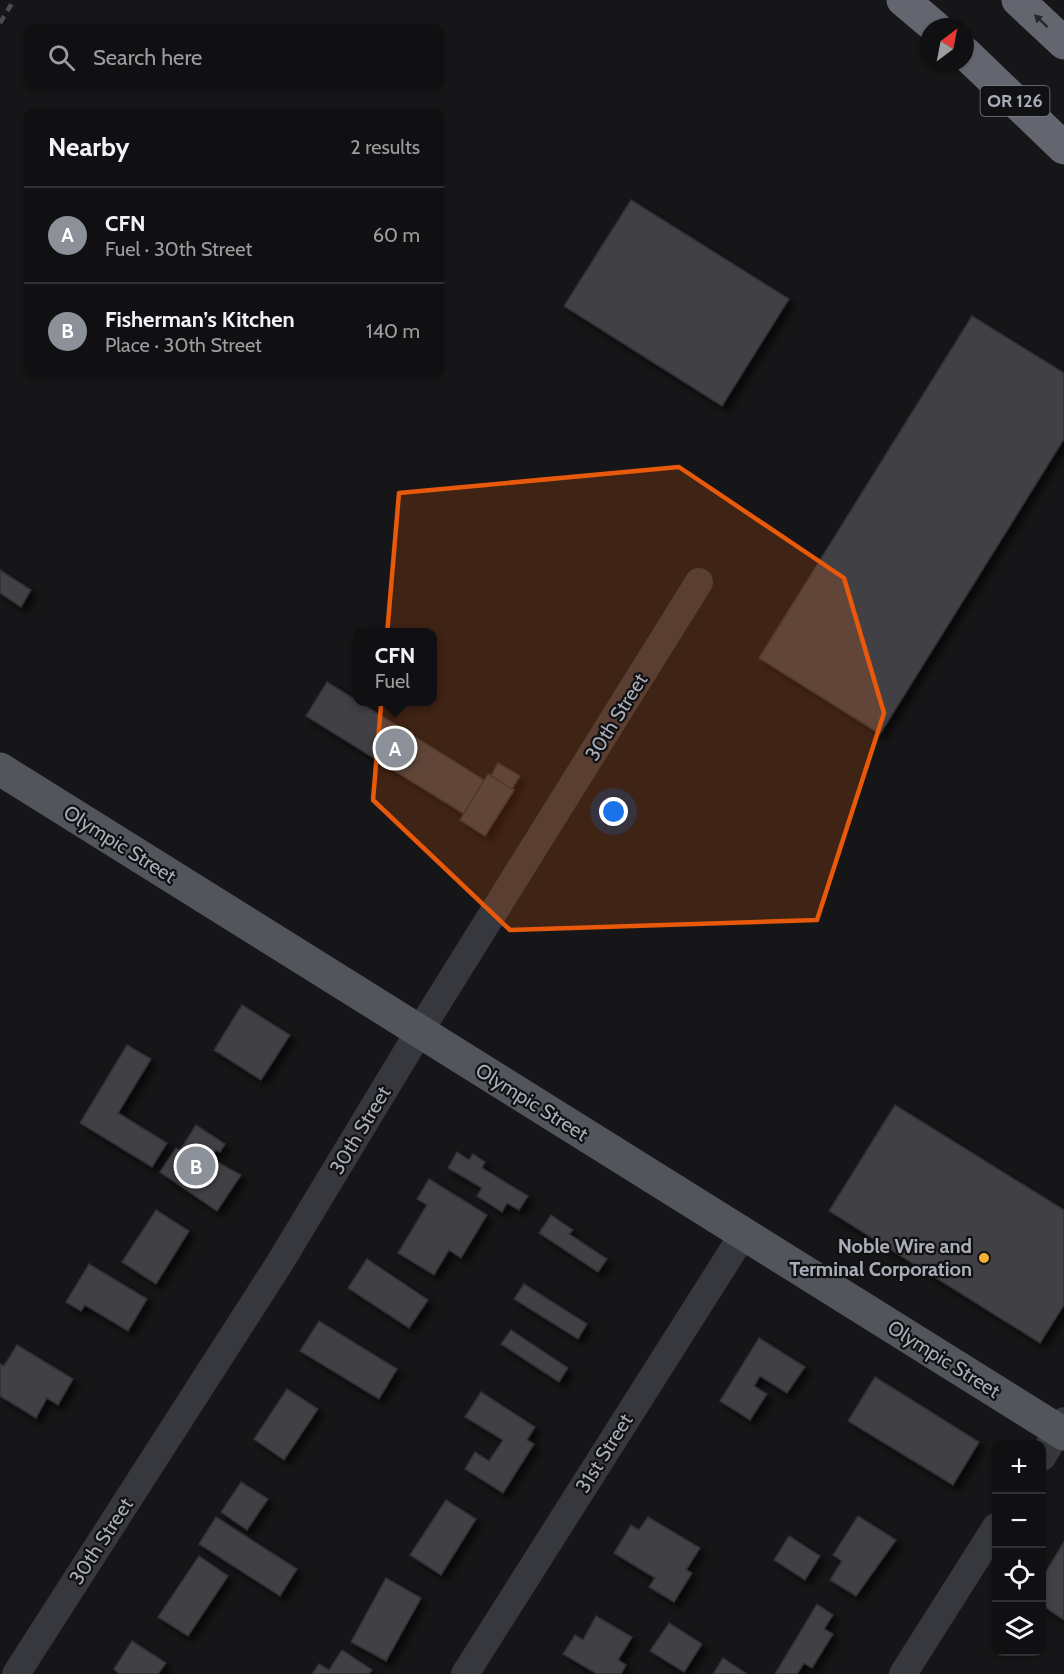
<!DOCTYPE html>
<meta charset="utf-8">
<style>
:root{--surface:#101012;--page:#1e1e20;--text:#f1f3f6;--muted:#9c9d9f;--line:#303032;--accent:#8c9099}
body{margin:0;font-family:Cabin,sans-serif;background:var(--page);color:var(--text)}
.controls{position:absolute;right:18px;bottom:18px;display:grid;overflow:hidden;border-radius:12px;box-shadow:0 2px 4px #0004}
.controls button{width:54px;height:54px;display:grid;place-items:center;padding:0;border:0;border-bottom:2px solid var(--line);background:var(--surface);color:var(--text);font:30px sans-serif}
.compass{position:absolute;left:920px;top:18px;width:54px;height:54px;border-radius:50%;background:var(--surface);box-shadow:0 2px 4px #0004;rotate:32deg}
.you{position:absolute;left:614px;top:812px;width:21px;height:21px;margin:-15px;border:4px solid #fff;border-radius:50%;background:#1a73e8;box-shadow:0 0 0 9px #1a73e833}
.badge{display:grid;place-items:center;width:39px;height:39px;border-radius:50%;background:var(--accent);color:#fff;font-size:20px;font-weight:700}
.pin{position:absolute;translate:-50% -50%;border:3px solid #fff;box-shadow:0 2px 6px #0006}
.popup{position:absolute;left:353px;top:628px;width:84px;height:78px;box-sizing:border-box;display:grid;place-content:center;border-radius:12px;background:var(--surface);filter:drop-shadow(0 2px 4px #0005);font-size:20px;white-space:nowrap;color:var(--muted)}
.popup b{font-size:22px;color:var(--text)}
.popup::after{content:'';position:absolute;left:50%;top:100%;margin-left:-12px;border:12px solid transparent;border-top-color:var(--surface)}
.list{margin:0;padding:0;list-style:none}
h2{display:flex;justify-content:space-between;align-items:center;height:78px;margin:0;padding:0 24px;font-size:26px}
h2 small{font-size:20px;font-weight:400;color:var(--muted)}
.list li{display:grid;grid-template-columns:39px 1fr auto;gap:18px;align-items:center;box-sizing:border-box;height:96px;padding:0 24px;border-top:2px solid var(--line)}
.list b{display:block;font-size:22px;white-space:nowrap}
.list p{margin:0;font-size:20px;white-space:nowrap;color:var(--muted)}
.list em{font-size:20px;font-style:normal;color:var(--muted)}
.icon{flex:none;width:33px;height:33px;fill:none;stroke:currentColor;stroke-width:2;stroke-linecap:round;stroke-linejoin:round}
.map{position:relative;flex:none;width:1064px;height:1674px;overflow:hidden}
.search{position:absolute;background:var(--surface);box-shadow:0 2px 4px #0004;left:24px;top:24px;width:420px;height:66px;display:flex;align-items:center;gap:15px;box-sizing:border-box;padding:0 21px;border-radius:12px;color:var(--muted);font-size:22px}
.panel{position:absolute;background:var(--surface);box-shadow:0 2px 4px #0004;left:24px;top:108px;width:420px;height:270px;border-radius:12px}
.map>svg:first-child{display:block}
.building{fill:#404145;stroke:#303034;stroke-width:1.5;filter:url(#shadow)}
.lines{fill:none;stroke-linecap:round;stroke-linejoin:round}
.minor{stroke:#37383d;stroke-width:28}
.major{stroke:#53555c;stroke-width:33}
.highway{stroke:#63666e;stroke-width:33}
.rail{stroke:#4a4c52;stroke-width:4.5;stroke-dasharray:8 6;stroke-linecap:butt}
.oneway{fill:#26262a}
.marked{fill:#e8590c;fill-opacity:0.2;stroke:#e8590c;stroke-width:4.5;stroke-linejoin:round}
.poi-dot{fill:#f2b134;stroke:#111113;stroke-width:2}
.labels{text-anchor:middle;stroke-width:4.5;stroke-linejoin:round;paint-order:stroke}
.shield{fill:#111113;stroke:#7b7e86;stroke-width:1.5}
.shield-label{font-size:18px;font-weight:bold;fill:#a8adb8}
.street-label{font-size:20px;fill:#a8adb8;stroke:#111113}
.poi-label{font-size:20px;font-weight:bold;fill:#a8adb8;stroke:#111113;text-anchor:end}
</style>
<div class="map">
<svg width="1064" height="1674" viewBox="0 0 1064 1674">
<defs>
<filter id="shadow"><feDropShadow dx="5.5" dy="5.5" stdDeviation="3" flood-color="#0009"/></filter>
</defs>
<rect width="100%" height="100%" fill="#161618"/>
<!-- building -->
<g class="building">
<path d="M 631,200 L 789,299 L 722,406 L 564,306 Z"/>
<path d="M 972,316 L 1064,373 L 1064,439 L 880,734 L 759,658 Z"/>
<path d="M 0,570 L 31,590 L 21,607 L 0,593 Z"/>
<path d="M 327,682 L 484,780 L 464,814 L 306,716 Z"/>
<path d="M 498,763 L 520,776 L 512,789 L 491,776 Z"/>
<path d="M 488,774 L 514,790 L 485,836 L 460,820 Z"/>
<path d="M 242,1005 L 290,1035 L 261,1080 L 214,1050 Z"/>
<path d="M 127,1045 L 151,1059 L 118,1113 L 167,1143 L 152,1167 L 80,1123 Z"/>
<path d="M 895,1105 L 1064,1210 L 1064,1305 L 1040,1343 L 829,1211 Z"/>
<path d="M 196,1125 L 225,1144 L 220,1152 L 216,1150 L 210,1158 L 241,1175 L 217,1211 L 160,1172 L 176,1148 L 180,1150 Z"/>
<path d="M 457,1152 L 469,1160 L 473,1154 L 485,1162 L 482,1168 L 528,1196 L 519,1210 L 507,1203 L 502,1212 L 477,1196 L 482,1188 L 448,1168 Z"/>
<path d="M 429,1179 L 487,1215 L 461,1258 L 449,1250 L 434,1275 L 398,1253 L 427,1205 L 417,1199 Z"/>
<path d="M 156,1210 L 189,1231 L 156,1284 L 122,1262 Z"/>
<path d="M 551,1215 L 573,1230 L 569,1234 L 607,1259 L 598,1272 L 539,1233 Z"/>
<path d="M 367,1259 L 428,1300 L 409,1328 L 348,1288 Z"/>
<path d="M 89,1264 L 147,1299 L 128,1331 L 85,1305 L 81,1311 L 66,1302 Z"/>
<path d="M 524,1284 L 587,1324 L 578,1339 L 514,1299 Z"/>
<path d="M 319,1321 L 397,1369 L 379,1399 L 300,1351 Z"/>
<path d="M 511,1330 L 568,1368 L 559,1382 L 501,1344 Z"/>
<path d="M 759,1338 L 805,1367 L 787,1393 L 760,1376 L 754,1386 L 767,1394 L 750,1420 L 720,1401 Z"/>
<path d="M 17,1345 L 73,1379 L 58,1405 L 47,1398 L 36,1418 L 0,1396 L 0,1364 L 4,1366 Z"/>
<path d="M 875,1377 L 979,1442 L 953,1485 L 848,1421 Z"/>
<path d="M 287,1389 L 318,1409 L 284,1460 L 254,1439 Z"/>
<path d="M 481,1392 L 535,1427 L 527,1440 L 534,1444 L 503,1493 L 465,1469 L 475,1452 L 489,1461 L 503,1440 L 465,1417 Z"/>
<path d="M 241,1482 L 268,1499 L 247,1530 L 221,1512 Z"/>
<path d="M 446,1500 L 476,1519 L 441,1575 L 410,1555 Z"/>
<path d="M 858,1516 L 896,1540 L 856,1596 L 830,1580 L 842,1561 L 833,1555 Z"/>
<path d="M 216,1517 L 297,1569 L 280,1596 L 199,1544 Z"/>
<path d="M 648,1517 L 700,1548 L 686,1570 L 692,1573 L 674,1602 L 649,1587 L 655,1578 L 614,1553 L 631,1525 L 639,1530 Z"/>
<path d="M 789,1536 L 820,1556 L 805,1580 L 774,1560 Z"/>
<path d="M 1064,1542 L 1064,1620 L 1042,1605 L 1042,1578 Z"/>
<path d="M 199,1556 L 228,1576 L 188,1636 L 158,1617 Z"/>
<path d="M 386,1578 L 421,1598 L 386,1661 L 351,1642 Z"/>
<path d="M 817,1604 L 833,1615 L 824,1629 L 833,1634 L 812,1668 L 804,1663 L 797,1674 L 775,1674 Z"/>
<path d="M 596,1616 L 632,1637 L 618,1660 L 626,1665 L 621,1674 L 597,1674 L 563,1654 L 575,1635 L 583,1640 Z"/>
<path d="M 669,1623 L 702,1644 L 684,1672 L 650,1651 Z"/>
<path d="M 132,1641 L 166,1663 L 158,1674 L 119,1674 L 114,1669 Z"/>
<path d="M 342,1650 L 372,1670 L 369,1674 L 312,1674 L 319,1664 L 329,1670 Z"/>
<path d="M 723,1658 L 747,1674 L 713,1674 Z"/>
</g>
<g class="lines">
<!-- minor -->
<g class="minor">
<path d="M 1042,1457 L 1064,1421"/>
<path d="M 16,1674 L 279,1264 L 419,1032 L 699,582"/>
<path d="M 465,1674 L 744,1233"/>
<path d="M 903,1674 L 996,1527"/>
</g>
<!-- major -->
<path class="major" d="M 0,769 L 1064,1434"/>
<!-- highway -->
<g class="highway">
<path d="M 903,0 L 935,27"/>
<path d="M 1018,0 L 1064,43"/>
<path d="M 965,53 L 1064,148"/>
</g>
<!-- rail -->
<path class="rail" d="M 0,23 L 14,0"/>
</g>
<!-- one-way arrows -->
<defs><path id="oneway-solid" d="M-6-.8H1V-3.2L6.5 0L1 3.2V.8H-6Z" transform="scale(1.5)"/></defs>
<use class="oneway" href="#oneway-solid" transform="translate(1041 21) rotate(-137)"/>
<!-- marked area -->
<path class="marked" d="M 679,467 L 844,578 L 884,713 L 817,920 L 510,930 L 373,800 L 399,493 Z"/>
<!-- markers -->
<circle class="poi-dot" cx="984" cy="1258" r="6"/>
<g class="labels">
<!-- shield labels -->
<rect class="shield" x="980.5" y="86" width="69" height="30" rx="4.5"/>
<g class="shield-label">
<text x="1015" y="107">OR 126</text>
</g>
<!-- street labels -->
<g class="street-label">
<text transform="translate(616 717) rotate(-58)" y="7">30th Street</text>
<text transform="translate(120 844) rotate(32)" y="7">Olympic Street</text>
<text transform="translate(532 1102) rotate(32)" y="7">Olympic Street</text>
<text transform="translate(360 1130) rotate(-59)" y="7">30th Street</text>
<text transform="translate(944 1359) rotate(32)" y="7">Olympic Street</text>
<text transform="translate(604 1453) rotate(-58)" y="7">31st Street</text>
<text transform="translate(101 1541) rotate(-57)" y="7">30th Street</text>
</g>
<!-- poi labels -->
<g class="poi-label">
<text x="972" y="1253">Noble Wire and<tspan x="972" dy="23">Terminal Corporation</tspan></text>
</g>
</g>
</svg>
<div class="controls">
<button>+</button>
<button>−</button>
<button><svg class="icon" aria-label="locate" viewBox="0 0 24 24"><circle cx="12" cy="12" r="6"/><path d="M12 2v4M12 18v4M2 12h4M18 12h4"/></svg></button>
<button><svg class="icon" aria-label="layers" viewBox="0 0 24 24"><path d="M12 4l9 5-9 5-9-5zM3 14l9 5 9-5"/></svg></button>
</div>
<svg class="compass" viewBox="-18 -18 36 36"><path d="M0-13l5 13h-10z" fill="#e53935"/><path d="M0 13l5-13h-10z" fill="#9c9d9f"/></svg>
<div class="you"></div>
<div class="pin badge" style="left:395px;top:748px">A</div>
<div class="popup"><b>CFN</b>Fuel</div>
<div class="pin badge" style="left:196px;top:1166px">B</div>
<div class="search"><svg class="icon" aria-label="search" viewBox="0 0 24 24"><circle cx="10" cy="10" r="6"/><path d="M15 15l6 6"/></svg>Search here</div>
<section class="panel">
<h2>Nearby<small>2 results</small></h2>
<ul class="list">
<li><span class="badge">A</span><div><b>CFN</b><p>Fuel · 30th Street</p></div><em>60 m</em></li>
<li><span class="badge">B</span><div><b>Fisherman’s Kitchen</b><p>Place · 30th Street</p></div><em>140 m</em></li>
</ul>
</section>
</div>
